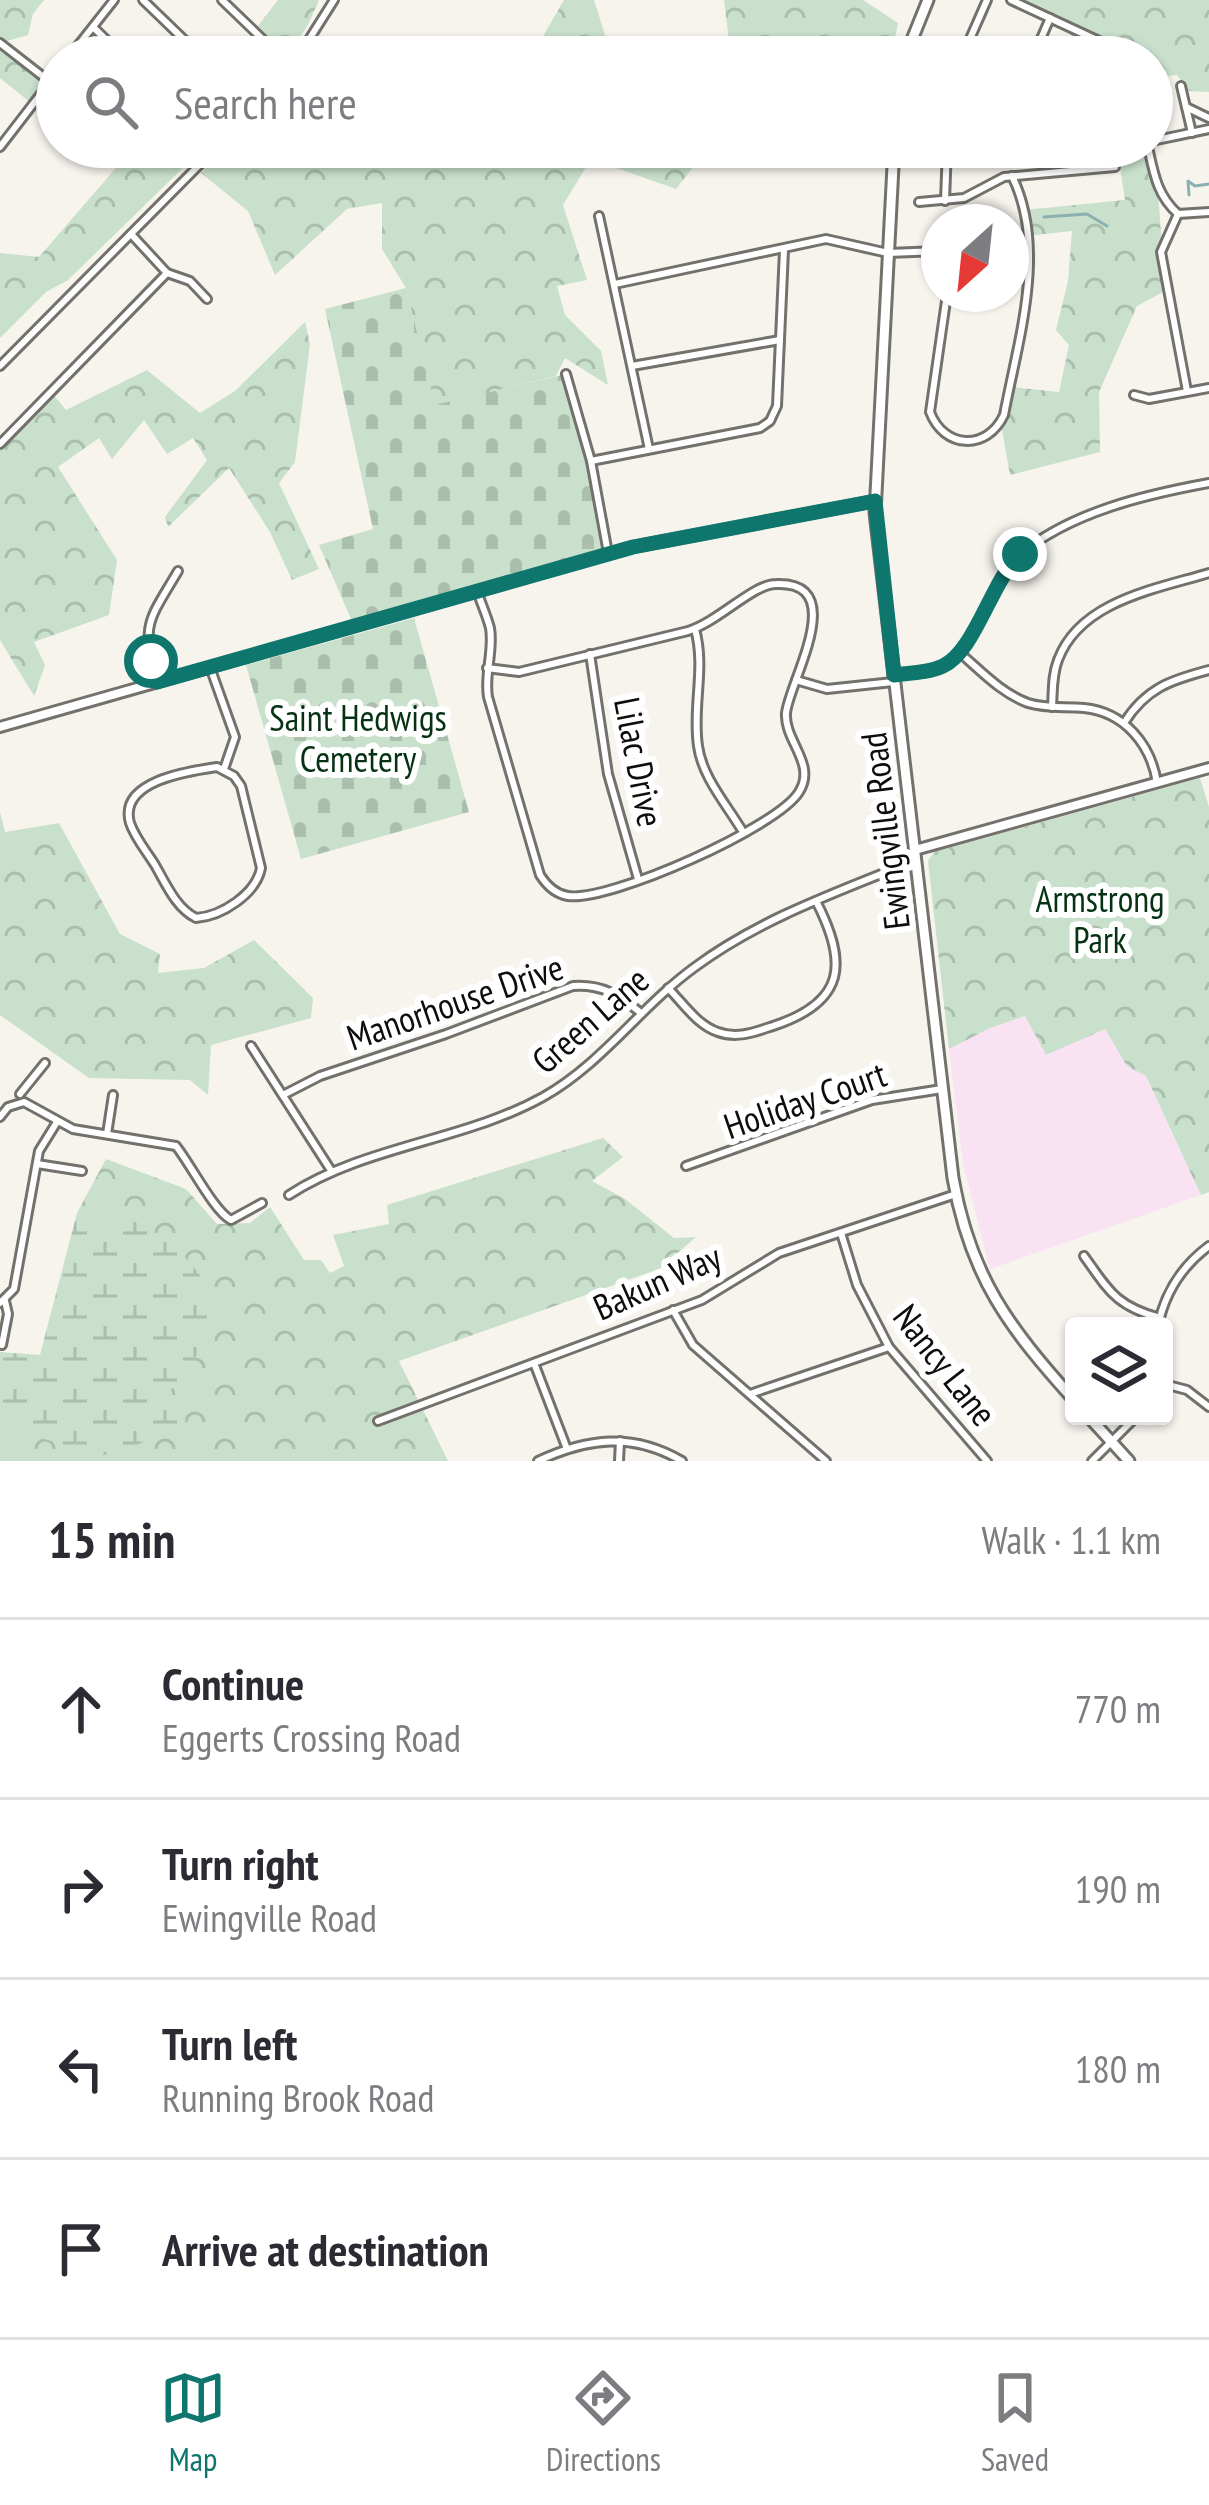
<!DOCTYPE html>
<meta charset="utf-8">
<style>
:root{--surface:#fff;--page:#f2f2f3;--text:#2b2b33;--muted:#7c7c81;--line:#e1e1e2;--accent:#0f766e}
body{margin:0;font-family:"PT Sans Narrow",sans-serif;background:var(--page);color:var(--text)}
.controls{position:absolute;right:36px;bottom:36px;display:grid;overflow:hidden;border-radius:12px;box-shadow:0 3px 9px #0004}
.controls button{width:108px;height:108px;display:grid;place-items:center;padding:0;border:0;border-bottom:3px solid var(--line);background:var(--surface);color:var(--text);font:60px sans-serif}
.compass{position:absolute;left:921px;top:204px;width:108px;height:108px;border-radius:50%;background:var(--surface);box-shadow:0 3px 9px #0004;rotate:207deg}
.stop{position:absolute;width:36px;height:36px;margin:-27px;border:9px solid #0f766e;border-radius:50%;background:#fff}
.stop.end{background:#0f766e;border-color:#fff;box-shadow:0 3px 12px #0008}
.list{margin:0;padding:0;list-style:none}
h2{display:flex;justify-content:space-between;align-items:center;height:156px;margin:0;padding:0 48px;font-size:51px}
h2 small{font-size:39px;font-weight:400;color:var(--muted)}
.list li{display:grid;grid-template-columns:78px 1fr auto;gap:36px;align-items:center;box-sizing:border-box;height:180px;padding:0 48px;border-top:3px solid var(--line)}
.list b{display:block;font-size:45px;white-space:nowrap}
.list p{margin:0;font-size:39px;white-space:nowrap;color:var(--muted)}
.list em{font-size:39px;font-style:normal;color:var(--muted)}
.icon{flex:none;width:66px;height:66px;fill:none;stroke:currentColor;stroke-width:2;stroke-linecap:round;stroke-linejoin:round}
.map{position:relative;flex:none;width:1209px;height:1461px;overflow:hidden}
.search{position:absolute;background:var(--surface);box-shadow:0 3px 9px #0004;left:36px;right:36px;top:36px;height:132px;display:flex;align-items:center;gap:30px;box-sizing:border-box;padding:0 42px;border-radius:66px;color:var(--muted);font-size:45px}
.sheet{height:876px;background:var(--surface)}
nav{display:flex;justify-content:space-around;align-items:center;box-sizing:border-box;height:168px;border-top:3px solid var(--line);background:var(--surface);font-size:33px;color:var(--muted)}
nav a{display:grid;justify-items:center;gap:6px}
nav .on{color:var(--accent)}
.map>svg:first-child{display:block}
.education{fill:#f9e3f2}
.forest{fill:url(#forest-crowns)}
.wetland{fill:url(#wetland-marsh)}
.cemetery{fill:url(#cemetery-stones)}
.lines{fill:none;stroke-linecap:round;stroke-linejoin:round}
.stream{stroke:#8ab0b2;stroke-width:3}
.minor-casing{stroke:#73716b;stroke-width:12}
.tertiary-casing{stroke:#73716b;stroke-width:14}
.secondary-casing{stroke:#73716b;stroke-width:15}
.minor{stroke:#fff;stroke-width:6}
.tertiary{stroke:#fff;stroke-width:8}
.secondary{stroke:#fff;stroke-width:9}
.route{stroke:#0f766e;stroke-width:15}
.labels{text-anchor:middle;stroke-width:12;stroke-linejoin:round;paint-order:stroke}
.park-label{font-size:36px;fill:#063214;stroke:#fff}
.street-label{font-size:36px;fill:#0e0d0b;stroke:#fff}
</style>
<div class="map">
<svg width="1209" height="1461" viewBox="0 0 1209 1461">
<defs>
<pattern id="forest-crowns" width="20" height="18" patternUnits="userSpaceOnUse" patternTransform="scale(3)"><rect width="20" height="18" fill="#c8e0cc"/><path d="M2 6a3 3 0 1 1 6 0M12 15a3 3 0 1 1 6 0" fill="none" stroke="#abbfae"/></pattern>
<pattern id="wetland-marsh" width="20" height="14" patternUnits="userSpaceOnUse" patternTransform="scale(3)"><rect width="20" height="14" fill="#c8e0cc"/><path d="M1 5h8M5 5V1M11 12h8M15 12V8" fill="none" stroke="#abbfae"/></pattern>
<pattern id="cemetery-stones" width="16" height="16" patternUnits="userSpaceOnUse" patternTransform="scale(3)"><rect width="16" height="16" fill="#c8e0cc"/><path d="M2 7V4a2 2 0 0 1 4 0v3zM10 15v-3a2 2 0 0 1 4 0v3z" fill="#abbfae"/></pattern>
</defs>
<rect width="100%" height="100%" fill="#f7f4ee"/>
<!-- education -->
<path class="education" d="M 1026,1016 L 1105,1028 L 1127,1066 L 1145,1075 L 1201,1195 L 990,1269 L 963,1164 L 949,1049 L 990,1028 Z"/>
<!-- forest -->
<g class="forest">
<path d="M 0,0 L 44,0 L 33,14 L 28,35 L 4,42 L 50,78 L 31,103 L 0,78 Z"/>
<path d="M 278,0 L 319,0 L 308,25 L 286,57 L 280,57 L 277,45 L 258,26 Z"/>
<path d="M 564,0 L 594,0 L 612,57 L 531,57 Z"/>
<path d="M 724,0 L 863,0 L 898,23 L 891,57 L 731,57 Z"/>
<path d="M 1019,0 L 1209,0 L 1209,92 L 1189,91 L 1177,75 L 1152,78 L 1152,57 L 1085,57 L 1061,21 Z"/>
<path d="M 134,147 L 173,147 L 188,163 L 68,280 L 46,292 L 0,338 L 0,253 L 39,257 Z"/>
<path d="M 228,147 L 377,147 L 400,158 L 420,147 L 676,147 L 697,162 L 676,189 L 591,159 L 563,205 L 587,280 L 557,286 L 565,315 L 601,351 L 608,385 L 565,358 L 556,376 L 434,406 L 406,288 L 382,249 L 382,203 L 347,209 L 275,275 L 248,211 L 201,173 Z"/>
<path d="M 1117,147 L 1147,147 L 1158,190 L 1165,291 L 1137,306 L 1099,392 L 1100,452 L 1010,475 L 1001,424 L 1011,387 L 1059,392 L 1069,345 L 1056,330 L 1068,281 L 1072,231 L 1026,236 L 1024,210 L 1125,200 Z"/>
<path d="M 305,322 L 310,344 L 295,462 L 279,483 L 319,569 L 292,580 L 270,532 L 229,468 L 168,527 L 165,517 L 207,460 L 193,438 L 167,454 L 144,420 L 112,459 L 99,438 L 58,467 L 117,560 L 109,615 L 34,642 L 45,665 L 34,696 L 0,640 L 0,441 L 51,392 L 66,410 L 147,370 L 200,413 L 235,391 Z"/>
<path d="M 1200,778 L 1209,807 L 1209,1192 L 1201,1195 L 1146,1076 L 1127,1066 L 1105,1029 L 1046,1055 L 1025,1016 L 990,1028 L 949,1049 L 928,861 L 934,852 Z"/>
<path d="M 0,812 L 5,832 L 59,823 L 120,934 L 160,954 L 158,973 L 204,968 L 254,940 L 313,998 L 311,1018 L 211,1045 L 208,1095 L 190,1080 L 89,1078 L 0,1015 Z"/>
<path d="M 603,1138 L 623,1157 L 592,1181 L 625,1199 L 674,1238 L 696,1237 L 659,1269 L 399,1361 L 448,1461 L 0,1461 L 0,1427 L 19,1431 L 185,1421 L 166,1396 L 223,1320 L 134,1222 L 77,1213 L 106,1159 L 186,1189 L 217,1224 L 250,1223 L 270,1207 L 304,1260 L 321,1260 L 330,1273 L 344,1266 L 333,1235 L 389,1224 L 387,1205 Z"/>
</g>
<!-- wetland -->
<path class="wetland" d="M 77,1213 C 95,1215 118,1216 135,1222 C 176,1240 209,1278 223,1320 L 167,1395 L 186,1420 L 123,1452 L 103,1455 L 0,1427 L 0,1352 L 40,1355 Z"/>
<!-- cemetery -->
<g class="cemetery">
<path d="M 406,288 L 435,405 L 566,374 L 591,461 L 608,553 L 354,626 L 319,545 L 373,529 L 325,309 Z"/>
<path d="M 414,618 L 469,812 L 301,859 L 246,665 Z"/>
</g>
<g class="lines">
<!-- stream -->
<g class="stream">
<path d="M 1189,195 L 1188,181 L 1195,186 L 1209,184"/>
<path d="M 1044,217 L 1087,214 L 1107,226"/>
</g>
<defs>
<g id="minor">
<path d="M 143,0 L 202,57"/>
<path d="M 222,0 L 277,53 L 274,57"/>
<path d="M 1011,0 L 1112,47 L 1121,57"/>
<path d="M 93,27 L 124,57"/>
<path d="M 0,43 L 50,82"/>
<path d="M 69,57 L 114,0"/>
<path d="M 298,57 L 334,0"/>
<path d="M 962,57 L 987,0"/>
<path d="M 1033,57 L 1050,18"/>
<path d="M 1181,86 L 1192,133"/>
<path d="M 1186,107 L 1209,118"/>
<path d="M 1152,141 L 1209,129"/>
<path d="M 0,147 L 57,73"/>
<path d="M 1086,147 L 1088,167"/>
<path d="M 1148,147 C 1154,174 1157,195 1178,214 L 1209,212"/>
<path d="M 945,201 L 947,147"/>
<path d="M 919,202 L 964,198 L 1004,177 L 1115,167"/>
<path d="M 1178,214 L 1161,252 L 1187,391"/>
<path d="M 599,216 L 649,449"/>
<path d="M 131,234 L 167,273"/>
<path d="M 1011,245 L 1026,244"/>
<path d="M 167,273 L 190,281 L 207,299"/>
<path d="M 615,284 L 826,239 L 888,253 L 939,251"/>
<path d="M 947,294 L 930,412 C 944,449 987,451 1004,415 C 1018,340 1048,249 1012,176"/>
<path d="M 0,366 L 217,147"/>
<path d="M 632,366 L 780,340"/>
<path d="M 566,374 L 591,461 L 608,553"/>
<path d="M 1134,395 L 1149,399 L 1209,388"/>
<path d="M 0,444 L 167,273"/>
<path d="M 591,461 L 760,428 L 770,421 L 777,406 L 784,250"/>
<path d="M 477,591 C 481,603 487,616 490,628 C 494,651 484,674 488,697 L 540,875 C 547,886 555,894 568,896 C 610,902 778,827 799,792 C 817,764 784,741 786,713 C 789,682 851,581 776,584 C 753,584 718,622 688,631 L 519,672 L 487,668"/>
<path d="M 695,629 C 706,669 692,706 698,746 C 702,777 727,805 743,832"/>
<path d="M 960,653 C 981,671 1001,693 1028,703 C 1047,709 1065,706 1084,708 C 1124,712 1151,744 1157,783"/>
<path d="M 590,654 L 608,774 L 638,879"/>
<path d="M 210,667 L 235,737 L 224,769"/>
<path d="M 894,675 C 909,673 926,673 940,667 C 980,651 985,584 1019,555 C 1071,512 1144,495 1209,483"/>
<path d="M 796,680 L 827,689 L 893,682"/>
<path d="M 157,682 C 141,623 148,622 178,571"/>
<path d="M 1052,707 C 1053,692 1052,675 1058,660 C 1080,601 1156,589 1209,573"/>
<path d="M 1124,723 C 1146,688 1171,680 1209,670"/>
<path d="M 217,767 L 234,776 L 241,786 L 261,868 C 256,894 222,916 196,918 C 176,908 166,884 155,865 C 147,852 135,838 130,823 C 118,781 189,771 217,767 Z"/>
<path d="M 668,988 C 683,1003 697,1025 718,1032 C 737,1039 755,1032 773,1026 C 846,1002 848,963 816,901"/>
<path d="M 251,1046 L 332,1172"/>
<path d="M 20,1094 L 45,1063"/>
<path d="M 283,1095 L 320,1076 L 446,1034 L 573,986 C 602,984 619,995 641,1013"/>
<path d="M 0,1117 L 8,1107 L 24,1102 L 73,1129 L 176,1146 C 191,1165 214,1211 231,1220 L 262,1203"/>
<path d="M 107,1134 L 113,1095"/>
<path d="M 37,1164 L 82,1171"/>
<path d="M 686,1166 L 872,1100 L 942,1089"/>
<path d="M 289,1195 C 366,1145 464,1141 543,1097 C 602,1064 641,1006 695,967 C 761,918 840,891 916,860"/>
<path d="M 841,1233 L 857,1285 L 889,1347 L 987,1461"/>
<path d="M 1084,1256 C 1109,1291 1116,1306 1160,1318"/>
<path d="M 0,1303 L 14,1289 L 39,1151 L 57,1122"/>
<path d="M 673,1310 L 693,1345 L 826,1461"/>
<path d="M 1158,1326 C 1165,1292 1182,1266 1209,1246"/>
<path d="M 2,1345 L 8,1314 L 5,1301"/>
<path d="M 534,1363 L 567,1449"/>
<path d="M 1164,1384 L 1187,1390 L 1209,1407"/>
<path d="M 750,1394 L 889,1347"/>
<path d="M 378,1421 L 702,1300 L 779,1253 L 956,1194"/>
<path d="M 538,1461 C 587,1438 633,1432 682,1461"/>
<path d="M 619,1461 L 620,1441"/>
<path d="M 1092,1461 L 1137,1416"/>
</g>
<g id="tertiary">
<path d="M 0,727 L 633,547 L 875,501"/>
<path d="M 915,850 L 1209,768"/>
</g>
<g id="secondary">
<path d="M 905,57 L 928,0"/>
<path d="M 894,147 L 875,513 L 953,1178 C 970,1276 1009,1328 1074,1400"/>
<path d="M 1088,1416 L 1129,1461"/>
</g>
</defs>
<!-- minor casing -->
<use href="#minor" class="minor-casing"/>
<!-- tertiary casing -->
<use href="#tertiary" class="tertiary-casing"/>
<!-- secondary casing -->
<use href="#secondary" class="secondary-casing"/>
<!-- minor -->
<use href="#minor" class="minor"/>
<!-- tertiary -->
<use href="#tertiary" class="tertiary"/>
<!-- secondary -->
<use href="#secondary" class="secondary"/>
</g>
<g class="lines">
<!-- route -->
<path class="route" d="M 151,661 L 157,682 L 633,547 L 875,501 L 894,675 C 910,673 928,673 943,666 C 975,651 990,584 1020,554"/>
</g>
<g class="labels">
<!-- park labels -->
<g class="park-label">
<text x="358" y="731">Saint Hedwigs<tspan x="358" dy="41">Cemetery</tspan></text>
<text x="1100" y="912">Armstrong<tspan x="1100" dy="41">Park</tspan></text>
</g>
<!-- street labels -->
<g class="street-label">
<text transform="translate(639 762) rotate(79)" y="13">Lilac Drive</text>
<text transform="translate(885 831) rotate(-97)" y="13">Ewingville Road</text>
<text transform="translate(455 1002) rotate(-19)" y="13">Manorhouse Drive</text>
<text transform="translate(590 1020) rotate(-41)" y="13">Green Lane</text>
<text transform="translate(805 1100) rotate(-19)" y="13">Holiday Court</text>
<text transform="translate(657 1282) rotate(-24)" y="13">Bakun Way</text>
<text transform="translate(945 1365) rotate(52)" y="13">Nancy Lane</text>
</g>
</g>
</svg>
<div class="controls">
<button><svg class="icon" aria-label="layers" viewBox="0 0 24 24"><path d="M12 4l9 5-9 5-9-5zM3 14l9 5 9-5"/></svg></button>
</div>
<svg class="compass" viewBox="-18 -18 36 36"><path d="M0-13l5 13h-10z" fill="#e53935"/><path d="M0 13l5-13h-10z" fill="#7c7c81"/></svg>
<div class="stop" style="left:151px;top:661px"></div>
<div class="stop end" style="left:1020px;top:554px"></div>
<div class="search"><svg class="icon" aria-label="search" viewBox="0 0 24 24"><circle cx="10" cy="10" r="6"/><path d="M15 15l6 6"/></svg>Search here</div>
</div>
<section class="sheet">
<h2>15 min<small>Walk · 1.1 km</small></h2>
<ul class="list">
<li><svg class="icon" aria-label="ahead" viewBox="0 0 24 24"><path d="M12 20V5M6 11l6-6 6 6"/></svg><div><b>Continue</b><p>Eggerts Crossing Road</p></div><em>770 m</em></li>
<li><svg class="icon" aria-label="right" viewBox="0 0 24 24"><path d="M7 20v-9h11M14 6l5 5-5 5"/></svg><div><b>Turn right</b><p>Ewingville Road</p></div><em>190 m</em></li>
<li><svg class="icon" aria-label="left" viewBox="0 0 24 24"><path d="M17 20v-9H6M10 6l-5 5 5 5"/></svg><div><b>Turn left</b><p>Running Brook Road</p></div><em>180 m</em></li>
<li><svg class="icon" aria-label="arrive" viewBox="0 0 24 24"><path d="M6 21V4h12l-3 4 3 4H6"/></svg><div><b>Arrive at destination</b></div></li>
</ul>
</section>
<nav>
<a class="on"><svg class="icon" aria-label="map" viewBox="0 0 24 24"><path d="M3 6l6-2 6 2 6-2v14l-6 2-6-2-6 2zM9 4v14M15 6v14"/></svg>Map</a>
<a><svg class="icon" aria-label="directions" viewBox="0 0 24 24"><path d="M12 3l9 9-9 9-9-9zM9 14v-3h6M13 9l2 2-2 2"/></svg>Directions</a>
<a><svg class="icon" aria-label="saved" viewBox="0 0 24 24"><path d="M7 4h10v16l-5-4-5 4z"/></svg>Saved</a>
</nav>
